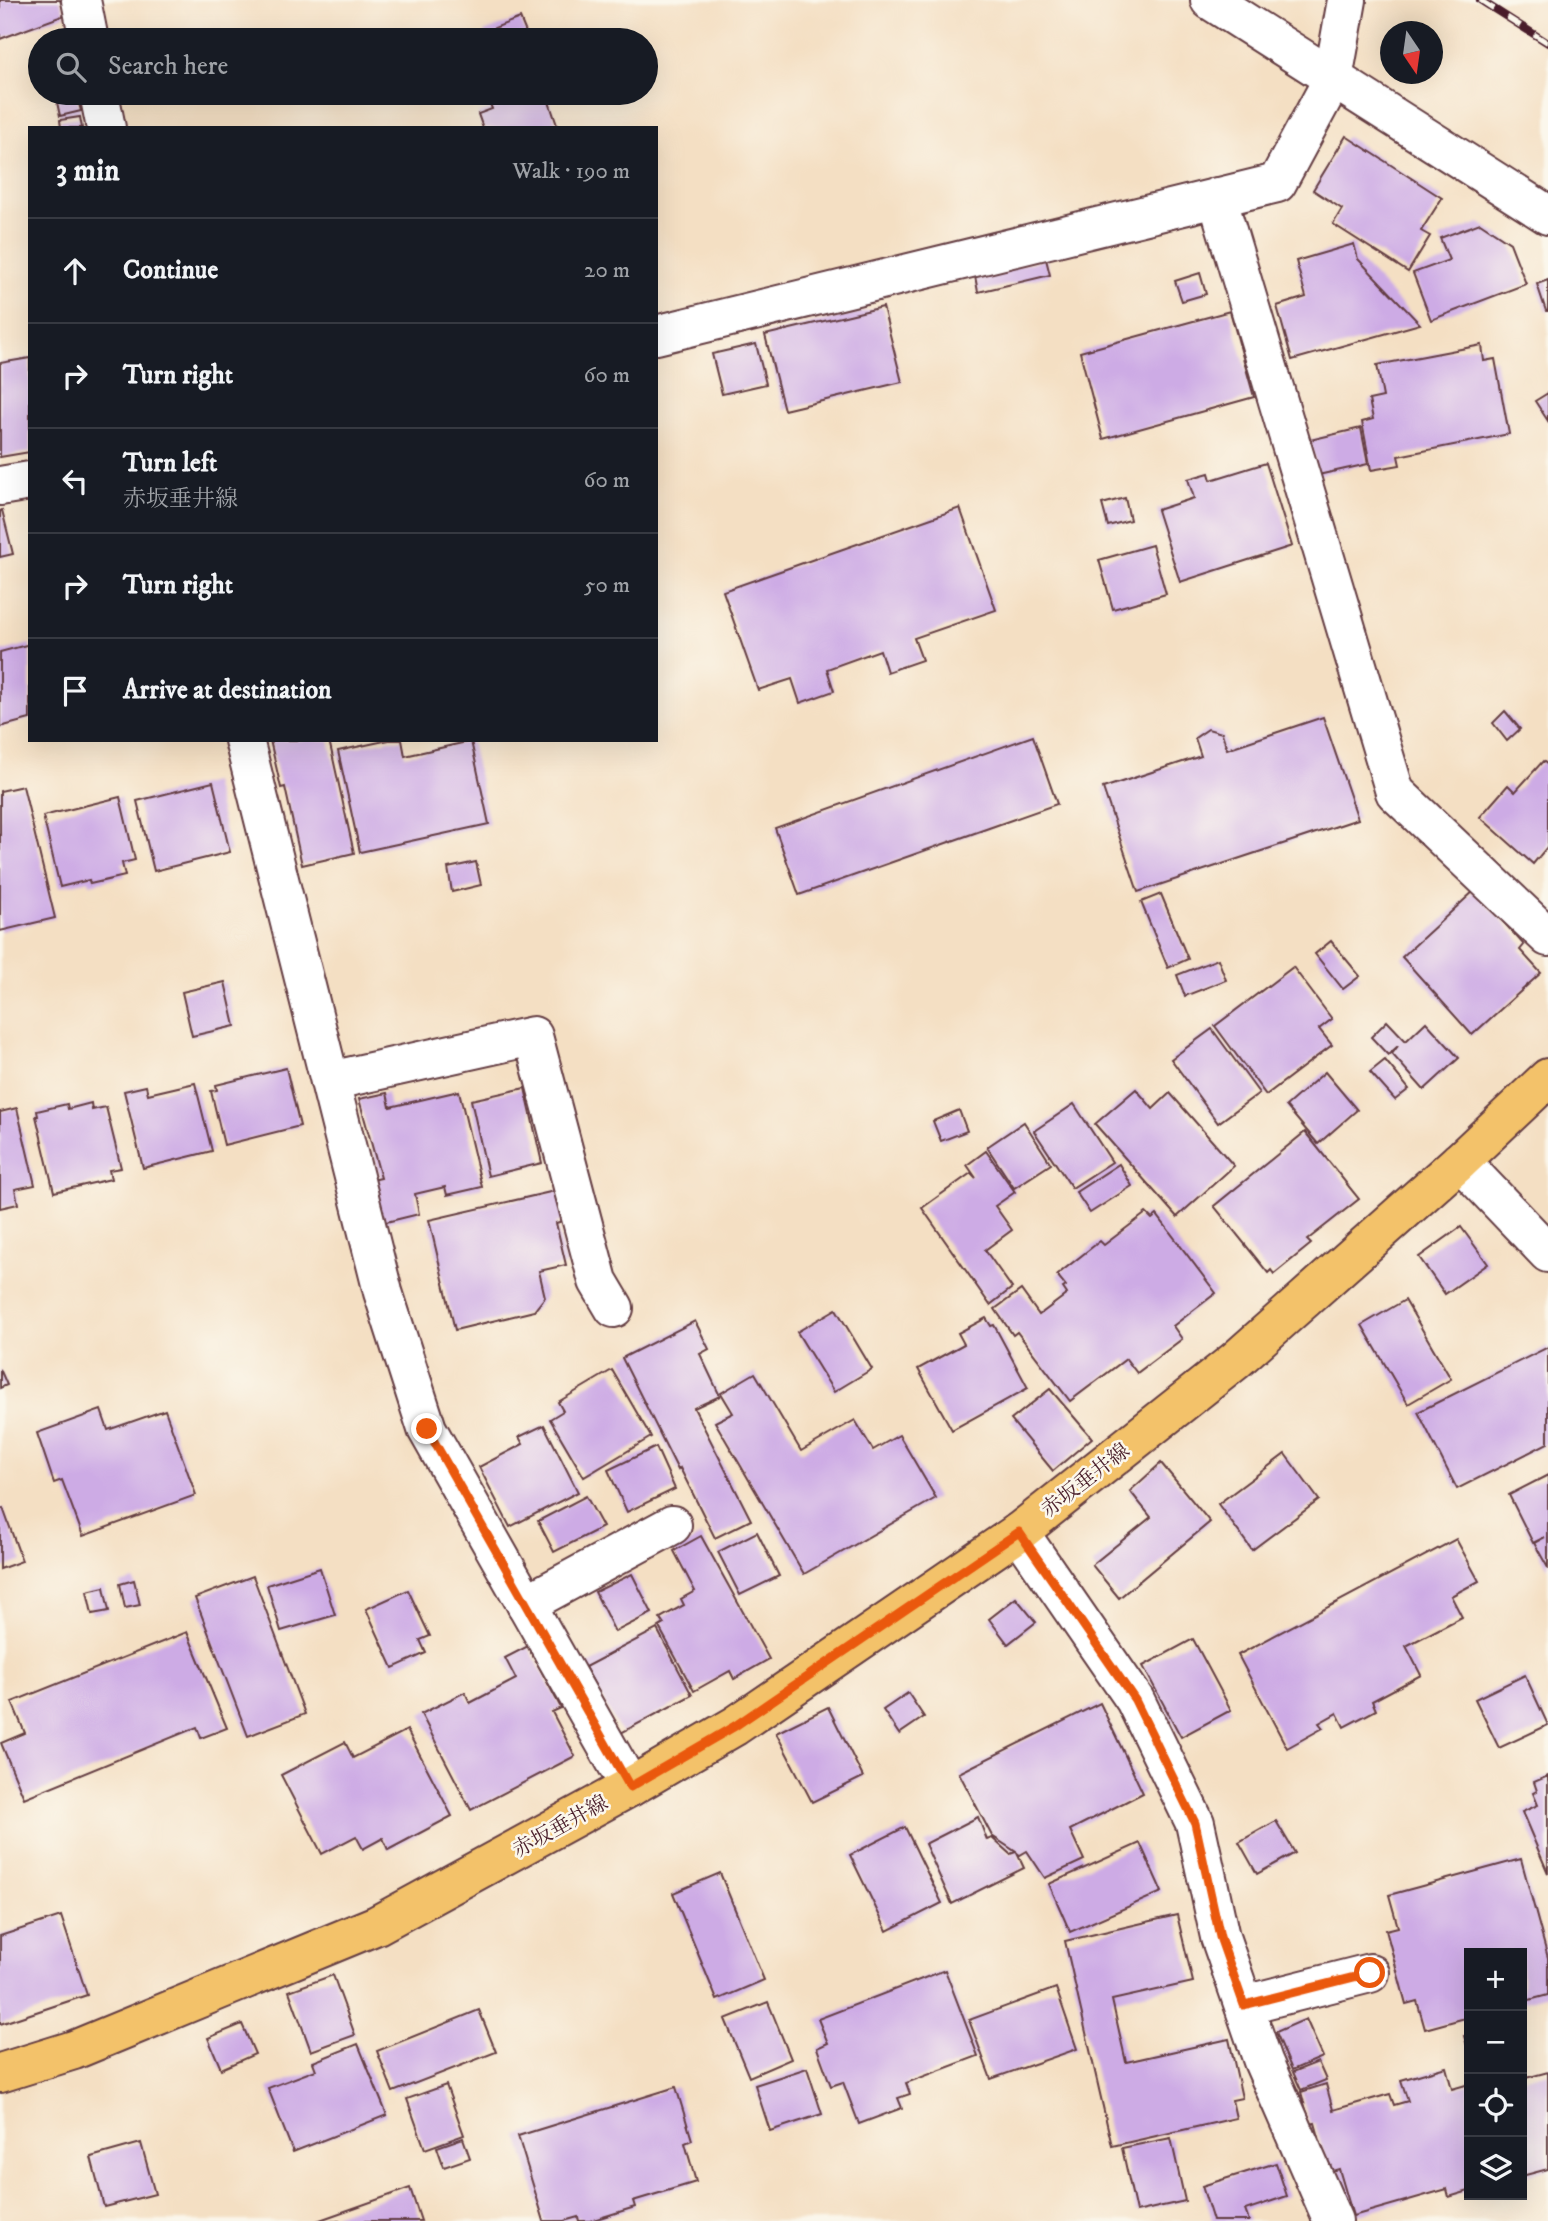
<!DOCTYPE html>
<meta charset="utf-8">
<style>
:root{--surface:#171b24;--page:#242831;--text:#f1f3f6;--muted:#9ea1a6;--line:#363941}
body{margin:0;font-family:"IM FELL DW Pica","Noto Serif JP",serif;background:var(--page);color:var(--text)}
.controls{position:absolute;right:21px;bottom:21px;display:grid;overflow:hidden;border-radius:0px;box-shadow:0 7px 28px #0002}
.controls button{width:63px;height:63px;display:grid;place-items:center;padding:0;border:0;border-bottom:2px solid var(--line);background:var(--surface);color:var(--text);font:35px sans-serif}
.compass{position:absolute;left:1380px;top:21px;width:63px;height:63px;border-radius:50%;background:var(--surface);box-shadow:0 7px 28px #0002;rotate:167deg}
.stop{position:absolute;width:21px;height:21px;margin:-16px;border:5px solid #ea580c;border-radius:50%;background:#fff}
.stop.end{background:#ea580c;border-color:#fff;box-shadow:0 2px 7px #0008}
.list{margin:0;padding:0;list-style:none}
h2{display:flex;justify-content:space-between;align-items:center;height:91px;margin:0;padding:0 28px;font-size:30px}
h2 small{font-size:23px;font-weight:400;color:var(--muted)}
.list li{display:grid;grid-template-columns:46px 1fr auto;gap:21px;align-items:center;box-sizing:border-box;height:105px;padding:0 28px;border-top:2px solid var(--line)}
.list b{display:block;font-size:26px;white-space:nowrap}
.list p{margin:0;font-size:23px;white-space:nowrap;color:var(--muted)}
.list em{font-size:23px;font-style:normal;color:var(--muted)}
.icon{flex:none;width:38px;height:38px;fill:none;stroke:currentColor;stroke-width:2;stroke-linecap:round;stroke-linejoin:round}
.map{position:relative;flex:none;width:1548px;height:2221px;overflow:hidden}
.search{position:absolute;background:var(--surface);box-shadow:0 7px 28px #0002;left:28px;top:28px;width:630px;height:77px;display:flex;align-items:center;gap:18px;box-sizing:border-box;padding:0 24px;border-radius:38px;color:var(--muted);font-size:26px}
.panel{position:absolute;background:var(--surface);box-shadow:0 7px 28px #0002;left:28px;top:126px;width:630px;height:616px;border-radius:0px}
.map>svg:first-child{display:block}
.building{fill:#cdabe5}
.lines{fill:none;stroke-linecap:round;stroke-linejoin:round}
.minor-casing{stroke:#643c42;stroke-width:42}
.major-casing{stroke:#643c42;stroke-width:42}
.minor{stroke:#fff;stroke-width:38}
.major{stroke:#f3c26a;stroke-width:38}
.rail-casing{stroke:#4a1f2b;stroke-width:8}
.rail{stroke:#fbf7ec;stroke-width:5;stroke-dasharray:16;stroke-linecap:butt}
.route{stroke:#ea580c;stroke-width:9}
.labels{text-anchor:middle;stroke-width:5;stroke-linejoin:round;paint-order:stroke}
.street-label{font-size:21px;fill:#4a1f2b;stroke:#fbf7ec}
</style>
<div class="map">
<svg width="1548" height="2221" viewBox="0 0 1548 2221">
<rect width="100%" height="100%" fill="#fbf7ec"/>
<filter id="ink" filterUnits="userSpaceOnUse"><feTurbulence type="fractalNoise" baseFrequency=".0143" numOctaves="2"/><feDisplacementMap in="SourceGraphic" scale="14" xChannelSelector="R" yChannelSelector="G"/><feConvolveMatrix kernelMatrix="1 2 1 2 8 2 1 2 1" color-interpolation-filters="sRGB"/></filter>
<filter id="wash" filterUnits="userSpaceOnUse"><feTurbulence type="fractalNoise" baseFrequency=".00686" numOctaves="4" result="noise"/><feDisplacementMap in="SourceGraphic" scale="28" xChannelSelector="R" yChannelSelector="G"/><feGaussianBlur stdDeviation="1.57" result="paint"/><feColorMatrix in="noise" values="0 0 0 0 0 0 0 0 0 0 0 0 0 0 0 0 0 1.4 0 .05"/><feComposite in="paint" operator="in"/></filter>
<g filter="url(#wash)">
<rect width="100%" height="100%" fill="#f4dfc3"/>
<g id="blocks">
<!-- building -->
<g class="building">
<path d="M 0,0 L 60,0 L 65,15 L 0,39 Z"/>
<path d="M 520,18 L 529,40 L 487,40 L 484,32 Z"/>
<path d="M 55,93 L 76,93 L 81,111 L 60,116 Z"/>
<path d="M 511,93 L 546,93 L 558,128 L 483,128 L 478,114 L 492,109 L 489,101 Z"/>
<path d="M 80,117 L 82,128 L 61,128 L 60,120 Z"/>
<path d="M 1346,136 L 1442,198 L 1421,231 L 1430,236 L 1408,272 L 1333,224 L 1342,209 L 1313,190 Z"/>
<path d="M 1480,223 L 1510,243 L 1526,284 L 1431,320 L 1413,273 L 1449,260 L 1440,238 Z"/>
<path d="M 1354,244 L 1358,259 L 1420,324 L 1292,360 L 1277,306 L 1306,297 L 1296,261 Z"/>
<path d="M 1046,259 L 1050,275 L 978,292 L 975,276 Z"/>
<path d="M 1200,273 L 1206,294 L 1182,301 L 1175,281 Z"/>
<path d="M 1548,280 L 1548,311 L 1546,311 L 1537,284 Z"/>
<path d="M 883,307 L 902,382 L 784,410 L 765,335 Z"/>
<path d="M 1230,311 L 1254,397 L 1103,439 L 1080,352 Z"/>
<path d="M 756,344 L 766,384 L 722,394 L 712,354 Z"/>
<path d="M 1482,345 L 1484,361 L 1495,359 L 1509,434 L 1398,456 L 1400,465 L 1371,470 L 1362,422 L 1373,419 L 1369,400 L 1383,397 L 1377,365 Z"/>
<path d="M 30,358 L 30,452 L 0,457 L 0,363 Z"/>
<path d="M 1548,393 L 1548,421 L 1535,401 Z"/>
<path d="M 1361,428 L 1368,464 L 1318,475 L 1310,440 Z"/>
<path d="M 1266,463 L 1292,546 L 1180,582 L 1157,510 L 1194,498 L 1188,479 L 1209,473 L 1211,480 Z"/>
<path d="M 1125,498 L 1130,520 L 1108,526 L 1102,504 Z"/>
<path d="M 960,508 L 996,610 L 914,638 L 922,660 L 887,672 L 880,650 L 827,669 L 834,691 L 800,703 L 792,679 L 758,690 L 723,591 Z"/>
<path d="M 2,510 L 13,554 L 0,557 L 0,511 Z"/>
<path d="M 1152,545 L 1166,594 L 1113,609 L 1099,560 Z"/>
<path d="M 30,644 L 30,719 L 0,727 L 0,652 Z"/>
<path d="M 1505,711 L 1520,729 L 1507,741 L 1493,723 Z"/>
<path d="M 1323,717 L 1358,819 L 1138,892 L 1103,788 L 1201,756 L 1195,738 L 1208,729 L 1222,733 L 1227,749 Z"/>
<path d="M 1033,736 L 1057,804 L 799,895 L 775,828 Z"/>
<path d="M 270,740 L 329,740 L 354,853 L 302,865 L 285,787 L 281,788 Z"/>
<path d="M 389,740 L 402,740 L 405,756 L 471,741 L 489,824 L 360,852 L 338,751 Z"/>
<path d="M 1543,761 L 1548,765 L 1548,846 L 1533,864 L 1480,817 L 1508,785 L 1515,792 Z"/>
<path d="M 213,782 L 230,852 L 154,871 L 137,801 Z"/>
<path d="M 23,786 L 55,918 L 0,931 L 0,791 Z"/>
<path d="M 120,797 L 135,860 L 122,863 L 125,876 L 90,884 L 89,880 L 60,887 L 43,816 Z"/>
<path d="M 476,862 L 481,885 L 452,892 L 448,868 Z"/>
<path d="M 1475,890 L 1524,945 L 1520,950 L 1541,973 L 1472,1035 L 1402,957 Z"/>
<path d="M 1161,894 L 1188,959 L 1168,968 L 1141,902 Z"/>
<path d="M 1331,941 L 1360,976 L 1343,989 L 1315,954 Z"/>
<path d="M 1218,959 L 1226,980 L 1185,996 L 1177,975 Z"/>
<path d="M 1293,967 L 1332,1019 L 1319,1029 L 1332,1045 L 1266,1095 L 1215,1026 Z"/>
<path d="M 225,982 L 235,1026 L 192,1036 L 182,992 Z"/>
<path d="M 1387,1021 L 1406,1041 L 1426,1022 L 1459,1058 L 1424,1090 L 1392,1054 L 1398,1046 L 1388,1055 L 1371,1037 Z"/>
<path d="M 1212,1029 L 1259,1093 L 1218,1123 L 1171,1059 Z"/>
<path d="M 1385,1060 L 1409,1089 L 1395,1100 L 1370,1072 Z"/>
<path d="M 286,1068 L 300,1126 L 224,1145 L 211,1091 L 217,1090 L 216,1085 Z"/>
<path d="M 1325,1072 L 1357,1110 L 1318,1144 L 1286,1106 Z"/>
<path d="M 195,1083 L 212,1151 L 143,1168 L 124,1091 L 146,1086 L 148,1094 Z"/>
<path d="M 525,1088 L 542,1163 L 488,1176 L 471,1100 Z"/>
<path d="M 1136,1089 L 1153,1109 L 1170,1093 L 1234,1166 L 1177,1217 L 1095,1124 Z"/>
<path d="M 459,1091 L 482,1187 L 447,1195 L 445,1187 L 415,1194 L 419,1214 L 378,1224 L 368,1181 L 381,1178 L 359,1099 L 387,1093 L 390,1107 Z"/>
<path d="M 91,1103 L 92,1110 L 106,1107 L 121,1168 L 109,1170 L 111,1179 L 54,1192 L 36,1116 L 38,1116 L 37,1111 L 67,1104 L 68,1109 Z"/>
<path d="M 1074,1104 L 1112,1162 L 1072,1188 L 1034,1131 Z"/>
<path d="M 17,1108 L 35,1185 L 15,1189 L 18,1204 L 0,1208 L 0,1112 Z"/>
<path d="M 959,1110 L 967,1131 L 941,1141 L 933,1121 Z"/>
<path d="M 1024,1122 L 1051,1164 L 1014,1188 L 987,1147 Z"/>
<path d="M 1305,1132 L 1359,1199 L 1307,1240 L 1311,1244 L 1274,1274 L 1271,1270 L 1268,1273 L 1214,1206 Z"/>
<path d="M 986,1151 L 1015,1192 L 995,1206 L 1012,1230 L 985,1250 L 1012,1288 L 990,1305 L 922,1208 L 971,1173 L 976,1178 L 967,1165 Z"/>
<path d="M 1119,1164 L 1132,1186 L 1090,1213 L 1076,1192 Z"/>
<path d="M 559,1190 L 566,1220 L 556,1223 L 566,1265 L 539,1271 L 545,1297 L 534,1311 L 455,1330 L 429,1220 Z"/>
<path d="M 1146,1213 L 1152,1219 L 1157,1215 L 1216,1293 L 1173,1326 L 1182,1339 L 1137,1373 L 1126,1359 L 1070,1401 L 1017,1332 L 1013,1335 L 995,1309 L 1021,1290 L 1039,1315 L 1067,1294 L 1063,1288 L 1066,1286 L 1057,1275 L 1100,1241 L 1104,1245 Z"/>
<path d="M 1461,1227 L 1488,1264 L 1445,1294 L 1419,1257 Z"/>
<path d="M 1405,1300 L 1451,1379 L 1408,1404 L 1362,1325 Z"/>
<path d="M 836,1309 L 872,1369 L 834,1392 L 797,1332 Z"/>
<path d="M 986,1318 L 991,1326 L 994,1325 L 1028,1388 L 952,1430 L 918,1369 L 964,1344 L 958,1333 Z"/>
<path d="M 695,1321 L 709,1349 L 700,1354 L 720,1396 L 694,1408 L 751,1520 L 715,1538 L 680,1468 L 678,1470 L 622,1358 Z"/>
<path d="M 1548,1347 L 1548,1443 L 1457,1489 L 1418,1412 Z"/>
<path d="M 0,1369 L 7,1385 L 0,1388 Z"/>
<path d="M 612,1370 L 651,1437 L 584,1477 L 550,1419 L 563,1411 L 558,1402 Z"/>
<path d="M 755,1373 L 801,1451 L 855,1420 L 873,1450 L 899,1435 L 936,1498 L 804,1574 L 715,1422 L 733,1413 L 721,1393 Z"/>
<path d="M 1050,1389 L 1092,1438 L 1053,1471 L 1011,1420 Z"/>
<path d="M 101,1410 L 108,1430 L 165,1410 L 196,1495 L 83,1536 L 62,1480 L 54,1483 L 37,1433 Z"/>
<path d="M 544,1425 L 578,1492 L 510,1527 L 479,1467 L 523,1444 L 519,1437 Z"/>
<path d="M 656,1447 L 675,1489 L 627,1512 L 608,1470 Z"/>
<path d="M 1285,1454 L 1319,1500 L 1252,1550 L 1218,1504 Z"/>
<path d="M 1161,1463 L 1210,1522 L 1119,1598 L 1092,1565 L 1151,1517 L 1130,1491 Z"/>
<path d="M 1548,1475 L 1548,1568 L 1534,1543 L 1545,1537 L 1533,1543 L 1509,1495 Z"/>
<path d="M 586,1496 L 603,1527 L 554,1552 L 538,1521 Z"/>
<path d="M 3,1508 L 22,1561 L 0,1569 L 0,1509 Z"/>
<path d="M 757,1532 L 779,1576 L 740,1595 L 718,1552 Z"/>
<path d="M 701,1536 L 769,1659 L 734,1679 L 730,1671 L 694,1691 L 659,1627 L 664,1624 L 660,1618 L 684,1605 L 681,1599 L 695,1591 L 674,1551 Z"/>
<path d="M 1456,1539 L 1479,1581 L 1451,1596 L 1462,1617 L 1406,1646 L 1421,1675 L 1372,1701 L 1376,1710 L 1344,1727 L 1337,1713 L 1319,1723 L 1323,1728 L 1287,1748 L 1238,1655 Z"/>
<path d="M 320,1568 L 335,1615 L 281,1631 L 267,1585 Z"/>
<path d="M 632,1574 L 652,1613 L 615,1632 L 595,1592 Z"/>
<path d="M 253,1576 L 305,1714 L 248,1736 L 195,1598 Z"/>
<path d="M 134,1580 L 140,1605 L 125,1608 L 120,1584 Z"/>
<path d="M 104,1587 L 109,1611 L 92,1614 L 87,1591 Z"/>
<path d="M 408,1590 L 430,1636 L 420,1640 L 426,1653 L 393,1668 L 366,1609 Z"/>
<path d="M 1016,1598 L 1036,1622 L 1008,1644 L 989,1619 Z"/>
<path d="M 657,1629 L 692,1695 L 621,1733 L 585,1667 Z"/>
<path d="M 187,1632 L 227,1728 L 201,1738 L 197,1727 L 24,1798 L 1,1743 L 25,1733 L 12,1702 Z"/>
<path d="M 1193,1639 L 1231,1710 L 1181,1737 L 1143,1666 Z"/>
<path d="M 528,1646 L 561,1708 L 552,1712 L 575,1756 L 471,1810 L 421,1714 L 465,1692 L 470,1703 L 516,1679 L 505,1658 Z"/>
<path d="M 1525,1675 L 1548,1725 L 1499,1748 L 1475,1699 Z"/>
<path d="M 908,1693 L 924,1717 L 899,1734 L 883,1710 Z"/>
<path d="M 1100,1703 L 1143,1793 L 1070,1830 L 1084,1860 L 1045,1878 L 1027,1851 L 1020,1855 L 1017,1853 L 1024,1868 L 952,1904 L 925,1844 L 978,1817 L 987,1840 L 992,1838 L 1010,1854 L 1016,1852 L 992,1836 L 959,1773 Z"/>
<path d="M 828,1707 L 863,1777 L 812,1802 L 776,1733 Z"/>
<path d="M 407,1730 L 452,1816 L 388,1850 L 383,1838 L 363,1849 L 356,1836 L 322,1854 L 281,1775 L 345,1742 L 353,1758 Z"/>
<path d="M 1548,1776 L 1548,1873 L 1522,1812 L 1538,1805 L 1533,1793 L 1537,1791 L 1534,1782 Z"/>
<path d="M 1276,1821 L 1295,1853 L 1257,1874 L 1239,1842 Z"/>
<path d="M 905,1827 L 942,1903 L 887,1931 L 850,1855 Z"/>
<path d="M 1140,1843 L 1162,1892 L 1070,1932 L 1049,1884 Z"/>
<path d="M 1521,1859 L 1548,1958 L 1548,1995 L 1522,2002 L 1522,1953 L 1469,1953 L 1469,2017 L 1425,2029 L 1417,2001 L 1406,2004 L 1386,1930 L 1398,1927 L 1389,1895 Z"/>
<path d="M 720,1873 L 764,1980 L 717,2000 L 673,1893 Z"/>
<path d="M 1177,1915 L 1193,1982 L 1112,2000 L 1126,2062 L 1229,2039 L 1242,2098 L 1232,2100 L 1236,2118 L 1112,2146 L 1065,1941 Z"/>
<path d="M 61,1916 L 87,1995 L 0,2024 L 0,1936 Z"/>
<path d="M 945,1970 L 978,2056 L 906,2083 L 910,2094 L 898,2098 L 902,2108 L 859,2124 L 843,2082 L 831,2086 L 817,2048 L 828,2043 L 818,2019 Z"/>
<path d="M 333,1975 L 355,2035 L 311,2051 L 289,1991 Z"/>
<path d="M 1056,1988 L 1077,2049 L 991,2079 L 969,2020 Z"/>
<path d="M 768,2002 L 791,2059 L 749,2077 L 725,2019 Z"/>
<path d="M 479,2010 L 496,2052 L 393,2092 L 377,2051 Z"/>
<path d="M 1306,2019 L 1323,2057 L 1292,2070 L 1276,2032 Z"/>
<path d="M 242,2024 L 255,2054 L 221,2069 L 208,2038 Z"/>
<path d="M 1469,2035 L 1469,2052 L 1464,2036 Z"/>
<path d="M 358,2044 L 387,2115 L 293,2152 L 268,2088 L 316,2070 L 313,2062 Z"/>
<path d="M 1318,2062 L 1326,2080 L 1301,2090 L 1293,2072 Z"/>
<path d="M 1446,2067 L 1452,2089 L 1469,2084 L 1469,2191 L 1449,2197 L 1447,2189 L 1353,2216 L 1339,2169 L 1329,2172 L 1315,2123 L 1310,2124 L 1301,2092 L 1326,2084 L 1333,2110 L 1390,2094 L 1394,2105 L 1408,2101 L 1401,2080 Z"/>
<path d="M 807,2068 L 822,2114 L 770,2131 L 755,2085 Z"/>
<path d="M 1548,2072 L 1548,2169 L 1522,2176 L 1522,2079 Z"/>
<path d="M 446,2085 L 464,2135 L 425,2149 L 407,2099 Z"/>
<path d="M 676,2087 L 692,2140 L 685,2143 L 696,2182 L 633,2201 L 635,2207 L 590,2221 L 579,2221 L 578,2217 L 564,2221 L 544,2221 L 518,2136 Z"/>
<path d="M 463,2138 L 470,2158 L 444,2167 L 437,2147 Z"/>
<path d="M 1171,2138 L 1185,2201 L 1136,2212 L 1122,2148 Z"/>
<path d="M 141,2143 L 155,2194 L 104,2207 L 91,2157 Z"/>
<path d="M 1276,2163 L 1287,2196 L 1245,2210 L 1249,2221 L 1213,2221 L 1202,2186 Z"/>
<path d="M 410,2188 L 421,2221 L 317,2221 Z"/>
</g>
</g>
</g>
<g filter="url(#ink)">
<use href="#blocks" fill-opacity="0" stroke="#643c42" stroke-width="2"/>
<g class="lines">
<defs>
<g id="minor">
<path d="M 81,0 L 89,40"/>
<path d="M 1210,0 L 1548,215"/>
<path d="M 99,93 L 106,128"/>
<path d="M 1217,197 L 1395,792 L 1548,937"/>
<path d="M 656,335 L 1277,183 L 1333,79 L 1347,0"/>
<path d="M 0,486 L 30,481"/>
<path d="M 244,740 L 383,1292 L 427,1429 L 630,1787"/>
<path d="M 330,1081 L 533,1036 L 598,1281 L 614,1308"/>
<path d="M 1460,1161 L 1548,1253"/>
<path d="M 1019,1532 L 1135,1700 L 1195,1823 L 1220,1937 L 1263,2061 L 1333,2221"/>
<path d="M 526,1604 L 672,1525"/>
<path d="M 1244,2005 L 1370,1973"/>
</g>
<path id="major" d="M 0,2073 L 74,2050 L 377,1925 L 630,1787 L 735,1726 L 1019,1532 L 1235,1361 L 1460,1161 L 1548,1078"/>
</defs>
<!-- minor casing -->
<use href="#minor" class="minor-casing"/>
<!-- major casing -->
<use href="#major" class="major-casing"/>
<!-- minor -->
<use href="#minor" class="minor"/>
<!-- major -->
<use href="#major" class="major"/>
<defs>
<path id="rail" d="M 1480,0 L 1548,43"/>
</defs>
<!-- rail casing -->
<use href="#rail" class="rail-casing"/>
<!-- rail -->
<use href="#rail" class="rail"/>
</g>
</g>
<g class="lines" filter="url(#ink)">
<!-- route -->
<path class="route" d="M 427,1429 L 630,1787 L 735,1726 L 1019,1532 L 1135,1700 L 1195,1823 L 1220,1937 L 1244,2005 L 1370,1973"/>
</g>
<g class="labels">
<!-- street labels -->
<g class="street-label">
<text transform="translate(1085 1480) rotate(-38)" y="7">赤坂垂井線</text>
<text transform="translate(560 1826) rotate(-29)" y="7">赤坂垂井線</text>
</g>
</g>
</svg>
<div class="controls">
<button>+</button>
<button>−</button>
<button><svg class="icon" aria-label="locate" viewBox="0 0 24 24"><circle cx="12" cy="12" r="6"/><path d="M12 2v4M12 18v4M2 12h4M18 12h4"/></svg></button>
<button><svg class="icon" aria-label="layers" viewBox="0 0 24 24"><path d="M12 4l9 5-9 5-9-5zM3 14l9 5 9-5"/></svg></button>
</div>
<svg class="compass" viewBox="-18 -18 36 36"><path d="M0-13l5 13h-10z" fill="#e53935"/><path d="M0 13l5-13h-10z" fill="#9ea1a6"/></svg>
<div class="stop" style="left:1370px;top:1973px"></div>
<div class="stop end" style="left:427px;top:1429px"></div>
<div class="search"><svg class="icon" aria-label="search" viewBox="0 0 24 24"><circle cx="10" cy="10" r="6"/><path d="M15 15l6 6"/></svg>Search here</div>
<section class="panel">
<h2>3 min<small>Walk · 190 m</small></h2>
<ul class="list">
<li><svg class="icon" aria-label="ahead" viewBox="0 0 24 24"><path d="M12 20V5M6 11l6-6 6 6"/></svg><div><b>Continue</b></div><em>20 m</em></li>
<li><svg class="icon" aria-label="right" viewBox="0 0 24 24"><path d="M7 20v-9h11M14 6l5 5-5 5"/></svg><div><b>Turn right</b></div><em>60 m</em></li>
<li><svg class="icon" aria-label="left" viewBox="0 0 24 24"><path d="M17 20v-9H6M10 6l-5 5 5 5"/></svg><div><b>Turn left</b><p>赤坂垂井線</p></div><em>60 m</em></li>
<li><svg class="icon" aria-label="right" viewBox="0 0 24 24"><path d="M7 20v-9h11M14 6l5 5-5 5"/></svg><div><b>Turn right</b></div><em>50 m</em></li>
<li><svg class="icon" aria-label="arrive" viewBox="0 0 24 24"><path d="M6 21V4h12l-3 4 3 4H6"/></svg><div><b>Arrive at destination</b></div></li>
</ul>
</section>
</div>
